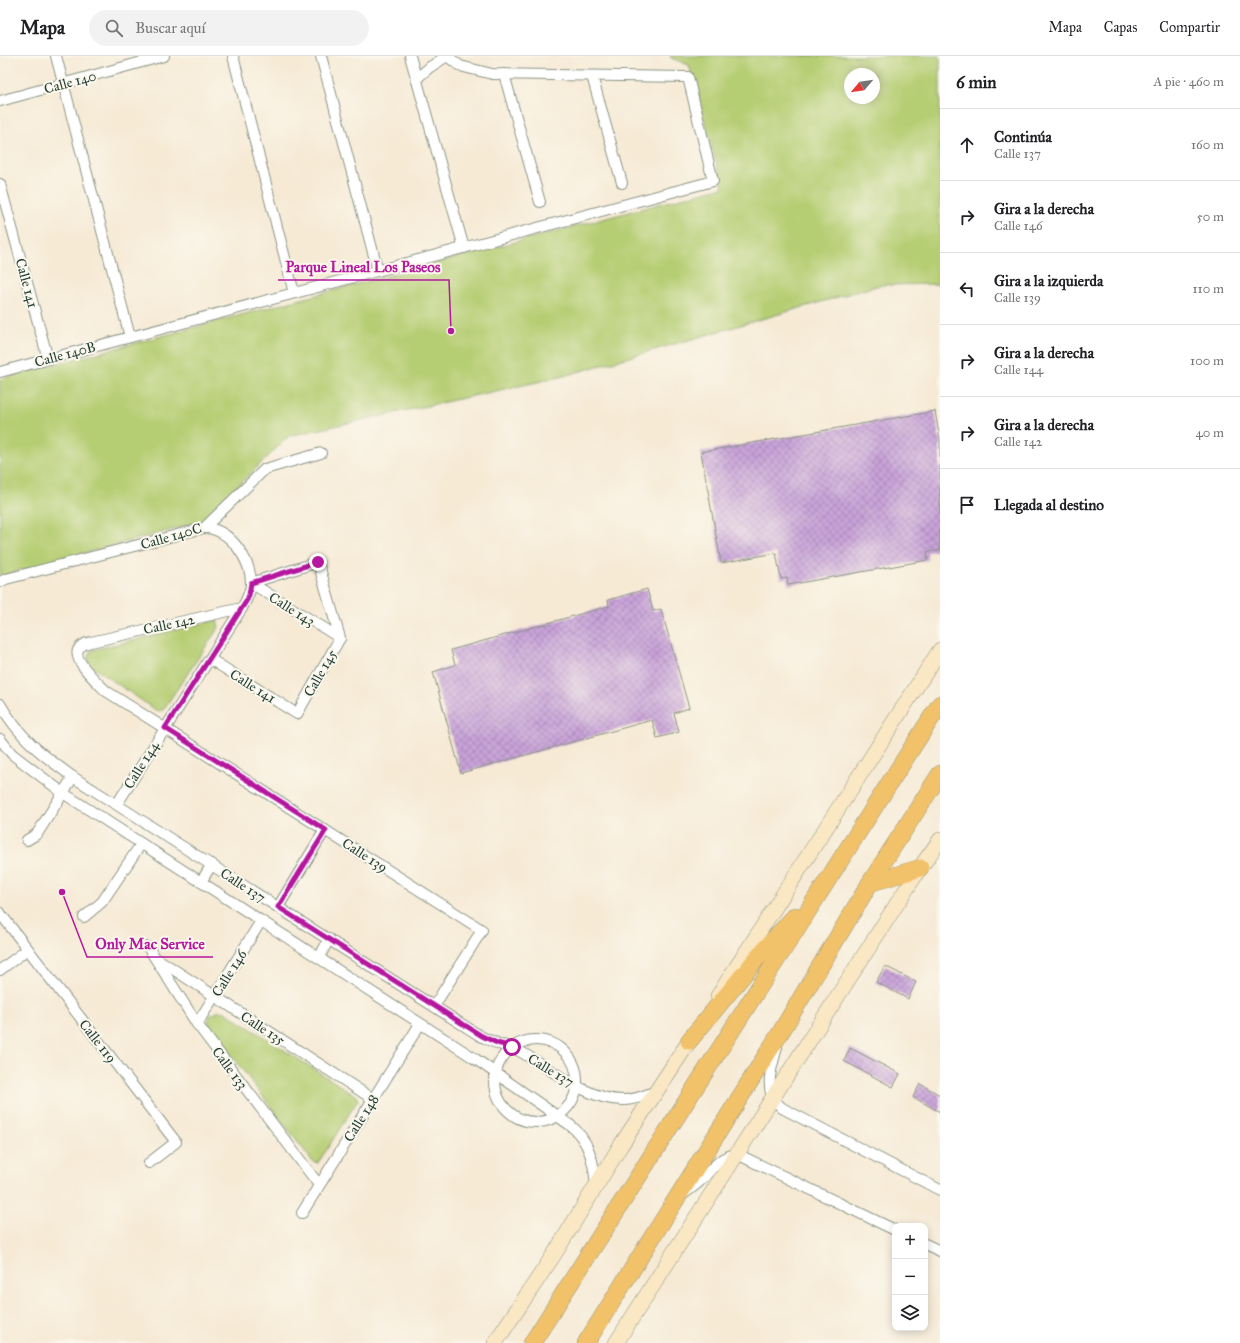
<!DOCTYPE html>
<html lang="es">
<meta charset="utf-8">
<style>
:root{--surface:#fff;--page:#f2f2f2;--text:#202124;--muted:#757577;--line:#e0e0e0}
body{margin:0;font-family:"IM FELL Great Primer",serif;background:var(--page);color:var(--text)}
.controls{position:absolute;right:12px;bottom:12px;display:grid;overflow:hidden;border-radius:8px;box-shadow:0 2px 10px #0003}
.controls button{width:36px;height:36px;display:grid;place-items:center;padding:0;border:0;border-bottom:1px solid var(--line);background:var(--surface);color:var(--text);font:20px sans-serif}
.compass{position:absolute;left:844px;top:12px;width:36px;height:36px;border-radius:50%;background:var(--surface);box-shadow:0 2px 10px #0003;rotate:241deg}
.stop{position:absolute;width:12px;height:12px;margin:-9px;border:3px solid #b5179e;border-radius:50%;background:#fff}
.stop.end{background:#b5179e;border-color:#fff;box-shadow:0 1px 4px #0008}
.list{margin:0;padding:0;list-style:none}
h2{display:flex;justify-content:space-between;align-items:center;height:52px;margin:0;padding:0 16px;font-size:17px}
h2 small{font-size:13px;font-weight:400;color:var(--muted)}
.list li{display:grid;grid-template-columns:26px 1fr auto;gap:12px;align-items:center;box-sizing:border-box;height:72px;padding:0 16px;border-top:1px solid var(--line)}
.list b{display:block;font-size:15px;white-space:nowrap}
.list p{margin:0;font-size:13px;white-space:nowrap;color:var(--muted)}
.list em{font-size:13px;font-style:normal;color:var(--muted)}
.icon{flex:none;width:22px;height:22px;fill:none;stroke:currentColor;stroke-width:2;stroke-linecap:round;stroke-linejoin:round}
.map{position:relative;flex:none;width:940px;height:1287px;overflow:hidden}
header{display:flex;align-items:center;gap:24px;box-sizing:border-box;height:56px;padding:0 20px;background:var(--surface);border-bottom:1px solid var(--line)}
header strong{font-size:19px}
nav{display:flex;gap:22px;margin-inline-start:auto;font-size:14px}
.search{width:280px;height:36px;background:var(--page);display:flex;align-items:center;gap:10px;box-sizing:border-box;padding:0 14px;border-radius:22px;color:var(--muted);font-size:15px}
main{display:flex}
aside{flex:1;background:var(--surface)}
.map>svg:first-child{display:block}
.green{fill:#b6ce73;stroke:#6a8654;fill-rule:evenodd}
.building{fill:url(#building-cross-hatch)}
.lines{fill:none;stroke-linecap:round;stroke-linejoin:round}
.minor-casing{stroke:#8a9484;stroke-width:12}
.secondary-casing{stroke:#8a9484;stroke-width:16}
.trunk-casing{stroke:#8a9484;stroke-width:18}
.minor{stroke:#fff;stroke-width:10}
.secondary{stroke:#fae7c3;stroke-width:15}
.trunk{stroke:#f2c26a;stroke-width:17}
.route{stroke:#b5179e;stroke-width:5}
.labels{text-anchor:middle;stroke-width:4;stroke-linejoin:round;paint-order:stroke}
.street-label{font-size:14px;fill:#1f3d34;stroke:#fbf7ec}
.leader{fill:none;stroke:#b5179e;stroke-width:1.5}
.callout-dot{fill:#b5179e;stroke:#fbf7ec;stroke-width:1.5}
.callout-label{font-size:15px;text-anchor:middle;font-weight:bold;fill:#b5179e;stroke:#fbf7ec;stroke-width:4;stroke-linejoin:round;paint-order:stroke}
</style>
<header>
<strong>Mapa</strong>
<div class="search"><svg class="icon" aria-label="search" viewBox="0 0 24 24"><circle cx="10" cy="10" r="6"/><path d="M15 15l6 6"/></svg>Buscar aquí</div>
<nav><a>Mapa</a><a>Capas</a><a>Compartir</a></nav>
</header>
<main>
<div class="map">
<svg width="940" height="1287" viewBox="0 0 940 1287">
<defs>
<pattern id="building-cross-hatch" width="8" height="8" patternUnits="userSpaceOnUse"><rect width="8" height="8" fill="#c9a3d9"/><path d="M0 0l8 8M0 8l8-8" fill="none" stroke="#a386b1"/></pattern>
</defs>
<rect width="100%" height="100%" fill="#fbf7ec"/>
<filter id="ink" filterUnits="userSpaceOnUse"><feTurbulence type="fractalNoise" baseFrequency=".025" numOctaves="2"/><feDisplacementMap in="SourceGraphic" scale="8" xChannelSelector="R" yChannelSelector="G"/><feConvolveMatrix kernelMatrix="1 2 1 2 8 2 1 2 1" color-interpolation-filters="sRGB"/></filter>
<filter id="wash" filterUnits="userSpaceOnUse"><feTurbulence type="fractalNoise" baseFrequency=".012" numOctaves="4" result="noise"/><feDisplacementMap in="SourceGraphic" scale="16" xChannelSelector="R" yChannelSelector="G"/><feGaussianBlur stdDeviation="0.9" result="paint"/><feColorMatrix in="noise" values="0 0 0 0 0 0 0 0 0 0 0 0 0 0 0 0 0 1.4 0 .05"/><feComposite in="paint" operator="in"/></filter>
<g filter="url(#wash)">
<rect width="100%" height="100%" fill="#f6ead5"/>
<!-- green -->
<g class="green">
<path d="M 670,0 L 940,0 L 940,228 L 880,229 L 560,321 L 289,380 L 201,466 L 0,520 L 0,323 L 723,131 L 689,9 L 671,2 ZM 850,18 L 874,18 L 874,42 L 850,42 Z"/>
<path d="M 217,564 L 219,571 L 163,654 L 157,655 L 90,609 C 87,604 88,601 90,596 L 93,594 Z"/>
<path d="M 219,955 L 225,956 L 356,1040 L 358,1044 L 318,1107 L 313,1106 L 209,970 L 208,965 L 210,960 Z"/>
</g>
<g id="blocks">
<!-- building -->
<g class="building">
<path d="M 935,355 L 940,384 L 940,494 L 927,496 L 928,504 L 788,529 L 787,522 L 781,523 L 776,497 L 721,507 L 701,396 Z"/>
<path d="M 647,533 L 653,555 L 661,553 L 689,652 L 674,657 L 679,676 L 657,682 L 652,664 L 461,717 L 433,616 L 455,609 L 451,594 L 609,550 L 608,544 Z"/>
<path d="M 885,910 L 916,926 L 908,943 L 876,926 Z"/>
<path d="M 850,992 L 900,1018 L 893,1031 L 844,1005 Z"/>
<path d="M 920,1028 L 940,1039 L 940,1056 L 913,1041 Z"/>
</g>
</g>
</g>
<g filter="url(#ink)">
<use href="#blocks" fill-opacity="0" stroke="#8a9484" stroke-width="1"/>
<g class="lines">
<defs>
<g id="minor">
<path d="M 56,0 L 130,281"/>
<path d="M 233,0 L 294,237"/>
<path d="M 321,0 L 378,215"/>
<path d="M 410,0 L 464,192"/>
<path d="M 504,18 L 540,146"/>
<path d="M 592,20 L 622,127"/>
<path d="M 416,23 L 430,11 L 447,0"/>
<path d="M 0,45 L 164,0"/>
<path d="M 0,128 L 48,303"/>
<path d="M 0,316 L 713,125 L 688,21 L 492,18 L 460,10 L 447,0"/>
<path d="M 0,526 L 6,523 L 204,472 L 265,413 L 321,397"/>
<path d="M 251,527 L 340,582"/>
<path d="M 242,552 L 91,586 C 86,587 80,589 78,594 C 73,605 99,628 106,635 L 482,874 L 434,950"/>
<path d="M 210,603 L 297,658 L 340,582 L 318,506 L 251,527"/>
<path d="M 0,648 C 20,682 41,698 73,721 L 482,981 C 489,984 495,987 502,989 C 506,990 510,991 514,992 C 546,1009 587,1045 624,1044 C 636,1044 646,1039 656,1035"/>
<path d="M 0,683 L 12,698 L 63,737 L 474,1002 L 570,1069 C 589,1084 594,1106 596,1130"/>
<path d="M 117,748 L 242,552 C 246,545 250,538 251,529 C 252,505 230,472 204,472"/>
<path d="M 27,784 L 37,778 L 73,721"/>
<path d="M 201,826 L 212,808"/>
<path d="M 278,851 L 325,774"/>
<path d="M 0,857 L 176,1086 L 149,1107"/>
<path d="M 84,861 L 102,846 L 141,788"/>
<path d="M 148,891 L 197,968 L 319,1129"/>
<path d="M 156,902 L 373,1043"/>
<path d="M 319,902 L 329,883"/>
<path d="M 0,914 L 28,893"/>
<path d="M 197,968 L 261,865"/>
<circle cx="536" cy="1025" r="41"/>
<path d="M 777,991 C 773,1007 766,1025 772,1040 C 774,1045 779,1049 782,1052 L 940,1134"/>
<path d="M 685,1137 C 690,1133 695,1130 700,1125 C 712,1114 719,1100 737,1098 L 895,1174"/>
<path d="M 302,1157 L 420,968"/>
<path d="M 925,1188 L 940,1195"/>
</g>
<g id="secondary">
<path d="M 718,940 L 940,594"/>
<path d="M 495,1287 L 555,1197 L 621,1089 L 696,975"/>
<path d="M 616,1287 L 848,924 L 920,812 L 940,784"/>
</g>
<g id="trunk">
<path d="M 870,827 L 920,812"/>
<path d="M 689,985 L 763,895 L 795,860"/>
<path d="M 532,1287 L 940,648"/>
<path d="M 586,1287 L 779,979 L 870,827 L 940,718"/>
</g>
</defs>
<!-- minor casing -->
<use href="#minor" class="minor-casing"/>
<!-- secondary casing -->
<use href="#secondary" class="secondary-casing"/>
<!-- trunk casing -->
<use href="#trunk" class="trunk-casing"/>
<!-- minor -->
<use href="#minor" class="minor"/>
<!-- secondary -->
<use href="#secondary" class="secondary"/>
<!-- trunk -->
<use href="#trunk" class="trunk"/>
</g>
</g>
<g class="lines" filter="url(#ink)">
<!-- route -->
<path class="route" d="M 318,506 L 251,527 L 249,539 L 247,544 L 165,672 L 326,774 L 278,851 L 482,980 L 497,987 L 512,991"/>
</g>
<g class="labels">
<!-- street labels -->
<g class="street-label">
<text transform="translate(70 26) rotate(-15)" y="5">Calle 140</text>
<text transform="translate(27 227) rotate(75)" y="5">Calle 141</text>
<text transform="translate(65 298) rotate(-15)" y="5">Calle 140B</text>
<text transform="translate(171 480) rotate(-16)" y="5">Calle 140C</text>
<text transform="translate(292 553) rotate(32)" y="5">Calle 143</text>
<text transform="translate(169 568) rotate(-12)" y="5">Calle 142</text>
<text transform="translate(320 617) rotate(-60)" y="5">Calle 145</text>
<text transform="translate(253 630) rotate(32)" y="5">Calle 141</text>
<text transform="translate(141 709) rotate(-58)" y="5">Calle 144</text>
<text transform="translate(365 799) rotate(33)" y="5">Calle 139</text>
<text transform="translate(243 829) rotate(33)" y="5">Calle 137</text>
<text transform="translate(229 917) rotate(-58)" y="5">Calle 146</text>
<text transform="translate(263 972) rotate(33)" y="5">Calle 135</text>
<text transform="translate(98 985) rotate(52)" y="5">Calle 119</text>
<text transform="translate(230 1012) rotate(53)" y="5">Calle 133</text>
<text transform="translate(551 1014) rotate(31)" y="5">Calle 137</text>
<text transform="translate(361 1062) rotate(-58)" y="5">Calle 148</text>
</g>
</g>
<!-- callouts -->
<path class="leader" d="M451 275L449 224H278M62 836L87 901H213"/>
<g class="callout-dot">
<circle cx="451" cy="275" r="4"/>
<circle cx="62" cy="836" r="4"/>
</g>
<g class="callout-label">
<text x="363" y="216">Parque Lineal Los Paseos</text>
<text x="150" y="893">Only Mac Service</text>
</g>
</svg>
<div class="controls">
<button>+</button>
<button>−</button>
<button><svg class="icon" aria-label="layers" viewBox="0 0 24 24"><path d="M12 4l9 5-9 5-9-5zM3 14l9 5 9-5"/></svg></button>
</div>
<svg class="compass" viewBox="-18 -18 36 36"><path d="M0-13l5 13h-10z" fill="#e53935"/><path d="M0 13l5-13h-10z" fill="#757577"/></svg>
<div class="stop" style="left:512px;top:991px"></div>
<div class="stop end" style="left:318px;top:506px"></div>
</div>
<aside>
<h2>6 min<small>A pie · 460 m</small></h2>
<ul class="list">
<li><svg class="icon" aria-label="ahead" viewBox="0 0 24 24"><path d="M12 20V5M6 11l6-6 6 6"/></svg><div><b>Continúa</b><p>Calle 137</p></div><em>160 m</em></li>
<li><svg class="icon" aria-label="right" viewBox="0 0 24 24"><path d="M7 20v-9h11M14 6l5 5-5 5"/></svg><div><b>Gira a la derecha</b><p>Calle 146</p></div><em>50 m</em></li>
<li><svg class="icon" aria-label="left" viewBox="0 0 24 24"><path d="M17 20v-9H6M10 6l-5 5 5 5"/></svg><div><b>Gira a la izquierda</b><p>Calle 139</p></div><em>110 m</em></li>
<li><svg class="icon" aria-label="right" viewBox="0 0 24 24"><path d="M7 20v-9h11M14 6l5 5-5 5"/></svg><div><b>Gira a la derecha</b><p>Calle 144</p></div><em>100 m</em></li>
<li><svg class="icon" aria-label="right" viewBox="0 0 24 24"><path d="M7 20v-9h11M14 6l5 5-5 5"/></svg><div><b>Gira a la derecha</b><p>Calle 142</p></div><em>40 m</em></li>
<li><svg class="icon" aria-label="arrive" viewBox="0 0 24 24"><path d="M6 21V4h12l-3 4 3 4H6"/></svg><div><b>Llegada al destino</b></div></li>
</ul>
</aside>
</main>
